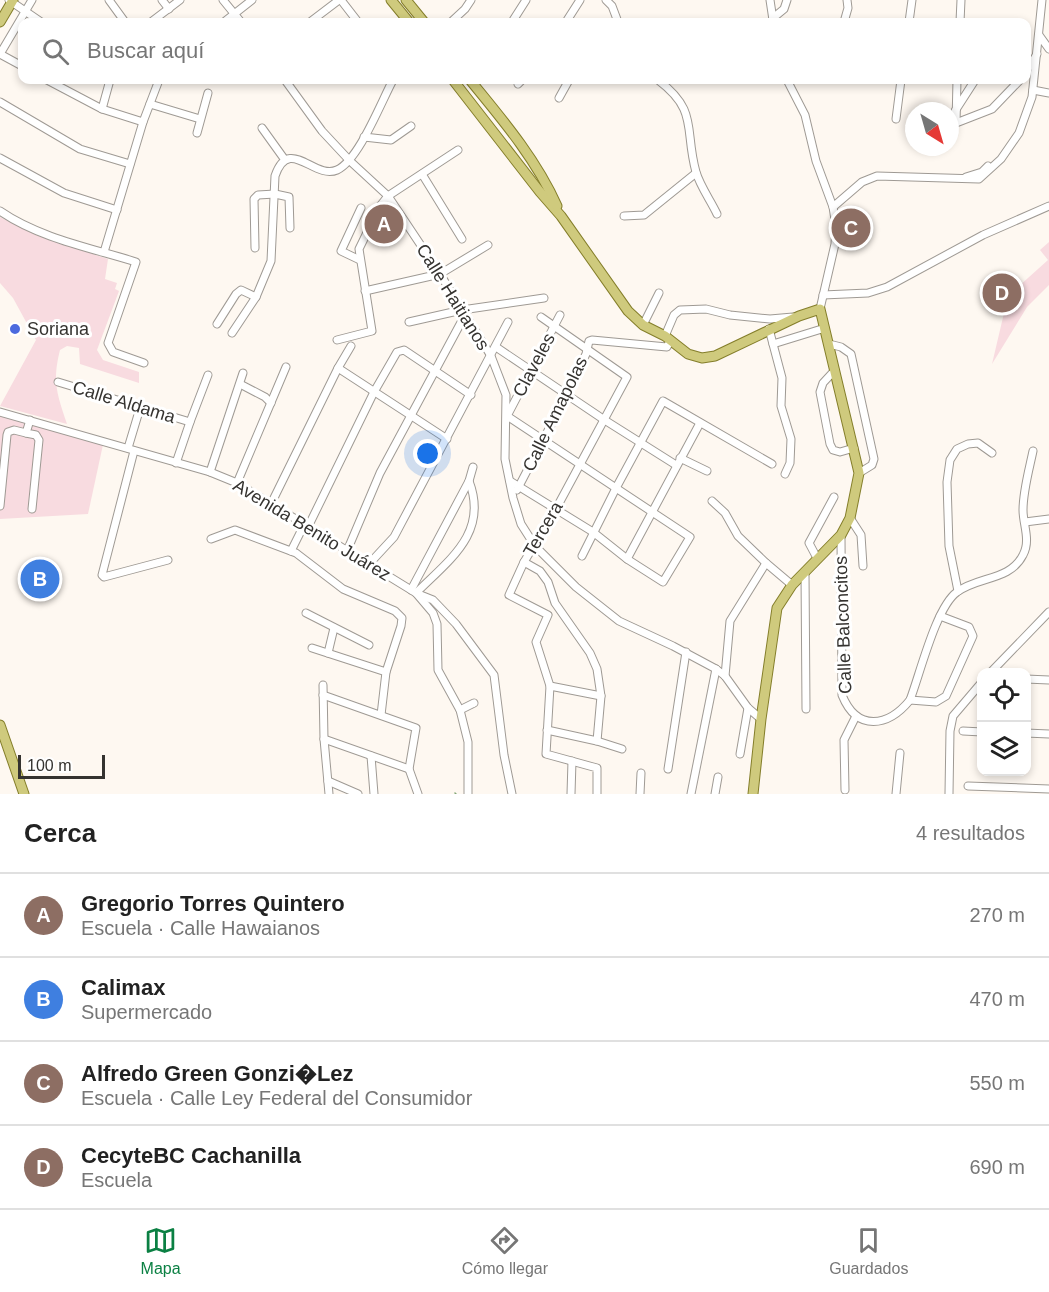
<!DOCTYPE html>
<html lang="es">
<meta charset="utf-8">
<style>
:root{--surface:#fff;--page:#f2f2f2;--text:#222;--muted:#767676;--line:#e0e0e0;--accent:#0b8043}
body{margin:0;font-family:Helvetica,sans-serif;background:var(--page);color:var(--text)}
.controls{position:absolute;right:18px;bottom:18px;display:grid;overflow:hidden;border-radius:12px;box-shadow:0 3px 9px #0003}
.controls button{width:54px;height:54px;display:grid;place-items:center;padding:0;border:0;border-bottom:2px solid var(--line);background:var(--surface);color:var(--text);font:30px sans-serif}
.compass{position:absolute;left:905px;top:102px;width:54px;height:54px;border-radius:50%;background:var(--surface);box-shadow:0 3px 9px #0003;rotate:143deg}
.scale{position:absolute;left:18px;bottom:15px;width:87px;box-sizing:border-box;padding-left:6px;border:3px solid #353330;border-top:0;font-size:16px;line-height:21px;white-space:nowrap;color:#353330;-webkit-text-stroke:4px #fff;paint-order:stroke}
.you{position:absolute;left:428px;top:454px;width:21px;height:21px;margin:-15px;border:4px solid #fff;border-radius:50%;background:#1a73e8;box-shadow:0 0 0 9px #1a73e833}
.badge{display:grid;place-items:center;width:39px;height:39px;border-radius:50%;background:var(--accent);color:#fff;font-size:20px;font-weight:700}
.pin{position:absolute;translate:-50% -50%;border:3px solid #fff;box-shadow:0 2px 6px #0006}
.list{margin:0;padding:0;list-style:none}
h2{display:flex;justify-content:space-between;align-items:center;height:78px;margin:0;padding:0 24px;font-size:26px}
h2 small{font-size:20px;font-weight:400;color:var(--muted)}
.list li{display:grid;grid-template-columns:39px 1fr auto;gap:18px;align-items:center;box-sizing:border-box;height:84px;padding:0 24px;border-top:2px solid var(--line)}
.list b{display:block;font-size:22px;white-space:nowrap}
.list p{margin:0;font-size:20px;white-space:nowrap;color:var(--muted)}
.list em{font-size:20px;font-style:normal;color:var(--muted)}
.icon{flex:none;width:33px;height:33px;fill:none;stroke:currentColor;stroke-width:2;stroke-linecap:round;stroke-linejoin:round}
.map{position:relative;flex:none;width:1049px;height:794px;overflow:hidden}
.search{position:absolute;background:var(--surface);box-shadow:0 3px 9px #0003;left:18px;right:18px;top:18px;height:66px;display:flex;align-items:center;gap:15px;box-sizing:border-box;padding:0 21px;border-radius:12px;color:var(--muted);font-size:22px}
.sheet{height:414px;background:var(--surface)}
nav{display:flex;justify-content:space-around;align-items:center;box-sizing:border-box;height:84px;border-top:2px solid var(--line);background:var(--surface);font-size:16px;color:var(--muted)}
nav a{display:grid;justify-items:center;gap:3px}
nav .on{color:var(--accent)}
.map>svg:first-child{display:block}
.green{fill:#f8dbe0}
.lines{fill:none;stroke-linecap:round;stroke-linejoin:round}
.stream{stroke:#83a676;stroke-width:1.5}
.minor-casing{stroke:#9f9a94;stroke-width:9}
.major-casing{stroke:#847e2a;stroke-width:11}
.minor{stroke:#fff;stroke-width:7}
.major{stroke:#cfca7d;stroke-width:9}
.poi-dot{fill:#4c6ade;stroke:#fff;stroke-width:2}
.labels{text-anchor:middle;stroke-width:6;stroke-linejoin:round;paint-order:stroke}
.street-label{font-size:18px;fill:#353330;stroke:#fff}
.poi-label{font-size:18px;fill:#353330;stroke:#fff;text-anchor:start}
</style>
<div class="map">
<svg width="1049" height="794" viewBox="0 0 1049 794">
<rect width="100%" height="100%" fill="#fef8f1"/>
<!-- green -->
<g class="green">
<path d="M 0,217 L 36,235 L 108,259 L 105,279 L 117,283 L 115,289 L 119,291 L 97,350 L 103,360 L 139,372 L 139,383 L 80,364 L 79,348 L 67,346 L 60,350 C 52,382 57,394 67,424 L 0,406 L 36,340 L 13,298 L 0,283 Z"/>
<path d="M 1049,242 L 1049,285 L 1027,307 L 992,364 L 1008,296 L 1048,260 L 1040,250 Z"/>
<path d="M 0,412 L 104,440 L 88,514 L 0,519 Z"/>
</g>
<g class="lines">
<!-- stream -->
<path class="stream" d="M 455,793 L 456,794"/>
<defs>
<g id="minor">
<path d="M 9,0 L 41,22"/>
<path d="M 109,0 L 125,22"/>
<path d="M 162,0 L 169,9"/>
<path d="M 223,0 L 241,22"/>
<path d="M 341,0 L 358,22"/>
<path d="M 606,0 L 612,6 L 618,22"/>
<path d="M 770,0 L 773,20"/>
<path d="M 773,18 L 784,9 L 787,0"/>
<path d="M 151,22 L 180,0"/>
<path d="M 224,22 L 252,0"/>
<path d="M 310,22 L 339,0"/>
<path d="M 451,22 L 465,9 L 471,0"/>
<path d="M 512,22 L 526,0"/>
<path d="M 566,22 L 580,0"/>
<path d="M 844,22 L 848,8 L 847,0"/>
<path d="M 909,22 L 912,0"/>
<path d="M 960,22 L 961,0"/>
<path d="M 1039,35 L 1049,49"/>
<path d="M 0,54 L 32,0"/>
<path d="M 0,54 L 22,66"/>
<path d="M 1026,72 L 1037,54"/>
<path d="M 47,80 L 102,109 L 143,122"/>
<path d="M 285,80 L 322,131 L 350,161 L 388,196 L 440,274 L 491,356 L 506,395 L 505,459 L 513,498 L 521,524 L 535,546 L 576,587 L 619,621 L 673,646 L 716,669 L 725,676 L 748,708 L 761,719"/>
<path d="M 658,80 C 699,111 684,129 696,172 C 700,186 711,201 717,214"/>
<path d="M 787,80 L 805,115 L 816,161 L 833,207 L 836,226 L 835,244 L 820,309"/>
<path d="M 518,84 L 522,80"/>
<path d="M 1033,90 L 1049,93"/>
<path d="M 559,98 L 569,80"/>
<path d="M 0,102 L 80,149 L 130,164"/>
<path d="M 150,104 L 200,119"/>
<path d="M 102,109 L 110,80"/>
<path d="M 955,111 L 975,80"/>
<path d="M 896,119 L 901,80"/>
<path d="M 956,123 L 957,80"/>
<path d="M 950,124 L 956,123 L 992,109 L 1020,80"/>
<path d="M 262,128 L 285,160"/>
<path d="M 197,133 L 208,93"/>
<path d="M 364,137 L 391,140 L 411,126"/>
<path d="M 0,158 L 64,193 L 117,210"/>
<path d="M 422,174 L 462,239"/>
<path d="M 966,177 L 982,172 L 988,166"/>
<path d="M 833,207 L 862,182 L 877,176 L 979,179 L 1001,159 L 1019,133 L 1032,97 L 1042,0"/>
<path d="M 0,211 C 39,238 91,248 136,262 L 108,343 L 113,352 L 144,363"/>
<path d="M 624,216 L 644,215 L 696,173"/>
<path d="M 255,248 L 254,199 L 258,195 L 275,194 L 289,197 L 290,228"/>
<path d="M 104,252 L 143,122 L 159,80"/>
<path d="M 360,260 L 341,251 L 361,208"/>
<path d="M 365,291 L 440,274 L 488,245"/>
<path d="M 823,295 L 868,293 L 887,287 L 983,235 L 1049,206"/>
<path d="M 541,317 L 627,377 L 556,509 L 524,562 L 509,595 L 548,615 L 536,642 L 550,686 L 546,754 L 597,768 L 597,794"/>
<path d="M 409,322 L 462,310 L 544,298"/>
<path d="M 217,324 L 236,294 L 241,290 L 256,297"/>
<path d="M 643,325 L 659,293"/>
<path d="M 769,329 L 782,378 L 781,406 L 791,439 L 790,463 L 785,474"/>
<path d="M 232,333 L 256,297 L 271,261 L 275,176 C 289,135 314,180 337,170 C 359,160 381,102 393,80"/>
<path d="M 665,336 L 674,315 L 680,310 L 706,309 L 730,315 L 770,319 L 793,317"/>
<path d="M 337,340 L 372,331 L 359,249 L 380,206 L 388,196 L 458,150"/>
<path d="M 773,344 L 825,328"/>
<path d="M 829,344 L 841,347 L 851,354 L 874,459 L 872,465 L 859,473"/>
<path d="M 496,347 L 603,419 L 676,465"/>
<path d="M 338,368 L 447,439"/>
<path d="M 835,370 L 823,383 L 820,392 L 830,444 L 833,450 L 840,452 L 854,448"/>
<path d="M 58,382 L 190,422"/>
<path d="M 240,384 L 265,397 L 271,403"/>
<path d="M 0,412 L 210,472 L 237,483 L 416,593 L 433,613 L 437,624 L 438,670 L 460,710 L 468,742 L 468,794"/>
<path d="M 507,416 L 690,537 L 663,582 L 627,559 L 593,532 L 510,481"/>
<path d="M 507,416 L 560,315"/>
<path d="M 30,420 L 26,433 L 36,435 L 39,440 L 32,509"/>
<path d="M 128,448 L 140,408"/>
<path d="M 134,451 L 102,575 L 104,577 L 168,560"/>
<path d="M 680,458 L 707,471"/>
<path d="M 176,463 L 190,422 L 208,375"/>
<path d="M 210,472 L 243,373"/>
<path d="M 237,483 L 286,367"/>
<path d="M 517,490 L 567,394 L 586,354 L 589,341 L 592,340 L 667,347 L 670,341"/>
<path d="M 712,501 L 725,513 L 738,536 L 766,563 L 792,585"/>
<path d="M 271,504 L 338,368 L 351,346"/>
<path d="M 0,506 L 7,435 L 8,432 L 14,430 L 26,433"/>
<path d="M 850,518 L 861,535 L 863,566"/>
<path d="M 1025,522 L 1049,519"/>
<path d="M 308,527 L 374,392 L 397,352 L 404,350 L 471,395"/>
<path d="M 841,535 L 842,695 C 857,732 888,727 910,700 C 920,674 936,607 957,592 C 978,576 1010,581 1023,555 C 1031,540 1023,525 1023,510 C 1023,491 1029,470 1033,451"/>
<path d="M 211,539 L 235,530 L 296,553 L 343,589 L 395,611 L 402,618 L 401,626 L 386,672 L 381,715"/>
<path d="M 291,551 L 304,525"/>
<path d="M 347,551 L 380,473 L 465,315"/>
<path d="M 582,556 L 616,488 L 663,401 L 772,464"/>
<path d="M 817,558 L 809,543 L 834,497"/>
<path d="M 627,559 L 700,423"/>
<path d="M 524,562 L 540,571 L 548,582 L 555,603 L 590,653 L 597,669 L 601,696 L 597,741"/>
<path d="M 369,564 L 394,537 L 508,322"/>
<path d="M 805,572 L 806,709"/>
<path d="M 411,590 L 469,481 L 473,467"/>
<path d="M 958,591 L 949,546 L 947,482 L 950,460 L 957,449 L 968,444 L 978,443 L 992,453"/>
<path d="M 416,593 C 449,560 489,533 469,481"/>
<path d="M 418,594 L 433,600 L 456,624 L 494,675 L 504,755 L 512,794"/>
<path d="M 306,613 L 369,645"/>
<path d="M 312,648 L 386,672"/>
<path d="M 328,653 L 334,628"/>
<path d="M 991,672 L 1049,612"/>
<path d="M 725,676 L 730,621 L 766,563"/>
<path d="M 1026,679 L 1049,680"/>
<path d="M 323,685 L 324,739 L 329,794"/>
<path d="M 550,686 L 601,696"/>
<path d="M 323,695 L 416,728 L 409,769 L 418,794"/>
<path d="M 910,700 L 936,702 L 946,696 L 973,636 L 969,627 L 940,616"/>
<path d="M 460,710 L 474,703"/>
<path d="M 547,730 L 597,741 L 622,749"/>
<path d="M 963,731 L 982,732"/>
<path d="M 1026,733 L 1049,734"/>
<path d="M 324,739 L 409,769"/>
<path d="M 740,754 L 748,708"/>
<path d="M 371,756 L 374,794"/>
<path d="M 668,769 L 686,652"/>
<path d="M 328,781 L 358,794"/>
<path d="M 968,786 L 1049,789"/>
<path d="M 845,790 L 844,740 L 856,716"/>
<path d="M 571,794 L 572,761"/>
<path d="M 640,794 L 641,773"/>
<path d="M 691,794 L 716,669"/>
<path d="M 715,794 L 718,777"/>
<path d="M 896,794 L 900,753"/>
<path d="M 949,794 L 950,731 L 953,716 L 982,682"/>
</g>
<g id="major">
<path d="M 391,0 L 409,22"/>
<path d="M 406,0 L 424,22"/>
<path d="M 0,22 L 13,0"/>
<path d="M 453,80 L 540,192 L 561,216 L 628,311 L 643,325 L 665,336 L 688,354 L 702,358 L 715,356 L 799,316 L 820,309 L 859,473 L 850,518 L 841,535 L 792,585 L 777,608 L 761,719 L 753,794"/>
<path d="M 470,80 C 502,119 536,159 557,206"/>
<path d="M 0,725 L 24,794"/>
</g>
</defs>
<!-- minor casing -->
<use href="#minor" class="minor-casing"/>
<!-- major casing -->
<use href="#major" class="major-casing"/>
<!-- minor -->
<use href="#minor" class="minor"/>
<!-- major -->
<use href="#major" class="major"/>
</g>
<!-- markers -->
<circle class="poi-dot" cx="15" cy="329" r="6"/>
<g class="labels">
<!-- street labels -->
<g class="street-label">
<text transform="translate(453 297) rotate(58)" y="6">Calle Haitianos</text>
<text transform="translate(534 365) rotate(-62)" y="6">Claveles</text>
<text transform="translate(124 402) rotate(17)" y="6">Calle Aldama</text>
<text transform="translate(555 414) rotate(-64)" y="6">Calle Amapolas</text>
<text transform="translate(543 529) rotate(-60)" y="6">Tercera</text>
<text transform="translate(312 530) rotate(31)" y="6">Avenida Benito Juárez</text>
<text transform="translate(843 625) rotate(-92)" y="6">Calle Balconcitos</text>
</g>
<!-- poi labels -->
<g class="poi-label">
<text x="27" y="335">Soriana</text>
</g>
</g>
</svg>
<div class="controls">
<button><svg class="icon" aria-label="locate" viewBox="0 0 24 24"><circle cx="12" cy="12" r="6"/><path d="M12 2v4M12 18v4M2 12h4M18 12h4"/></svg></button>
<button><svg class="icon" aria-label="layers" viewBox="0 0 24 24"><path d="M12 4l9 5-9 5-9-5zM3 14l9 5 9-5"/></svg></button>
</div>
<svg class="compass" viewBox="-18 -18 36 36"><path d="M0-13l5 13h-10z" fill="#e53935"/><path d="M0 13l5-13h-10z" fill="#767676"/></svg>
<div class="scale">100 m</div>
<div class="you"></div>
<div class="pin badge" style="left:384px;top:224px;background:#8d6e63">A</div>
<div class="pin badge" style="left:40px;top:579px;background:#3f7fe0">B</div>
<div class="pin badge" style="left:851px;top:228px;background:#8d6e63">C</div>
<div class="pin badge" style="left:1002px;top:293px;background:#8d6e63">D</div>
<div class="search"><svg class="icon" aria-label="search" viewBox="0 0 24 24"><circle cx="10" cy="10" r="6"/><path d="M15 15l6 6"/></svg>Buscar aquí</div>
</div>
<section class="sheet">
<h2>Cerca<small>4 resultados</small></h2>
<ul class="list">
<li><span class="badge" style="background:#8d6e63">A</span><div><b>Gregorio Torres Quintero</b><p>Escuela · Calle Hawaianos</p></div><em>270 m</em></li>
<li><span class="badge" style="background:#3f7fe0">B</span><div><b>Calimax</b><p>Supermercado</p></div><em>470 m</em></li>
<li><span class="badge" style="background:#8d6e63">C</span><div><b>Alfredo Green Gonzi�Lez</b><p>Escuela · Calle Ley Federal del Consumidor</p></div><em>550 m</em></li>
<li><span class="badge" style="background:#8d6e63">D</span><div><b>CecyteBC Cachanilla</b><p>Escuela</p></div><em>690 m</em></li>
</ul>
</section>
<nav>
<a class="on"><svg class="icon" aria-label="map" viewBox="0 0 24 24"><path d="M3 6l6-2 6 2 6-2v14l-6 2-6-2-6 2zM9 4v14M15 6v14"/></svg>Mapa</a>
<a><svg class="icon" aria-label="directions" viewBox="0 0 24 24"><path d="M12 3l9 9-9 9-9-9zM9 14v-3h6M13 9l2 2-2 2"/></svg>Cómo llegar</a>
<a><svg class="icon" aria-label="saved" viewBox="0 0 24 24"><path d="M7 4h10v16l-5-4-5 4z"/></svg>Guardados</a>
</nav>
